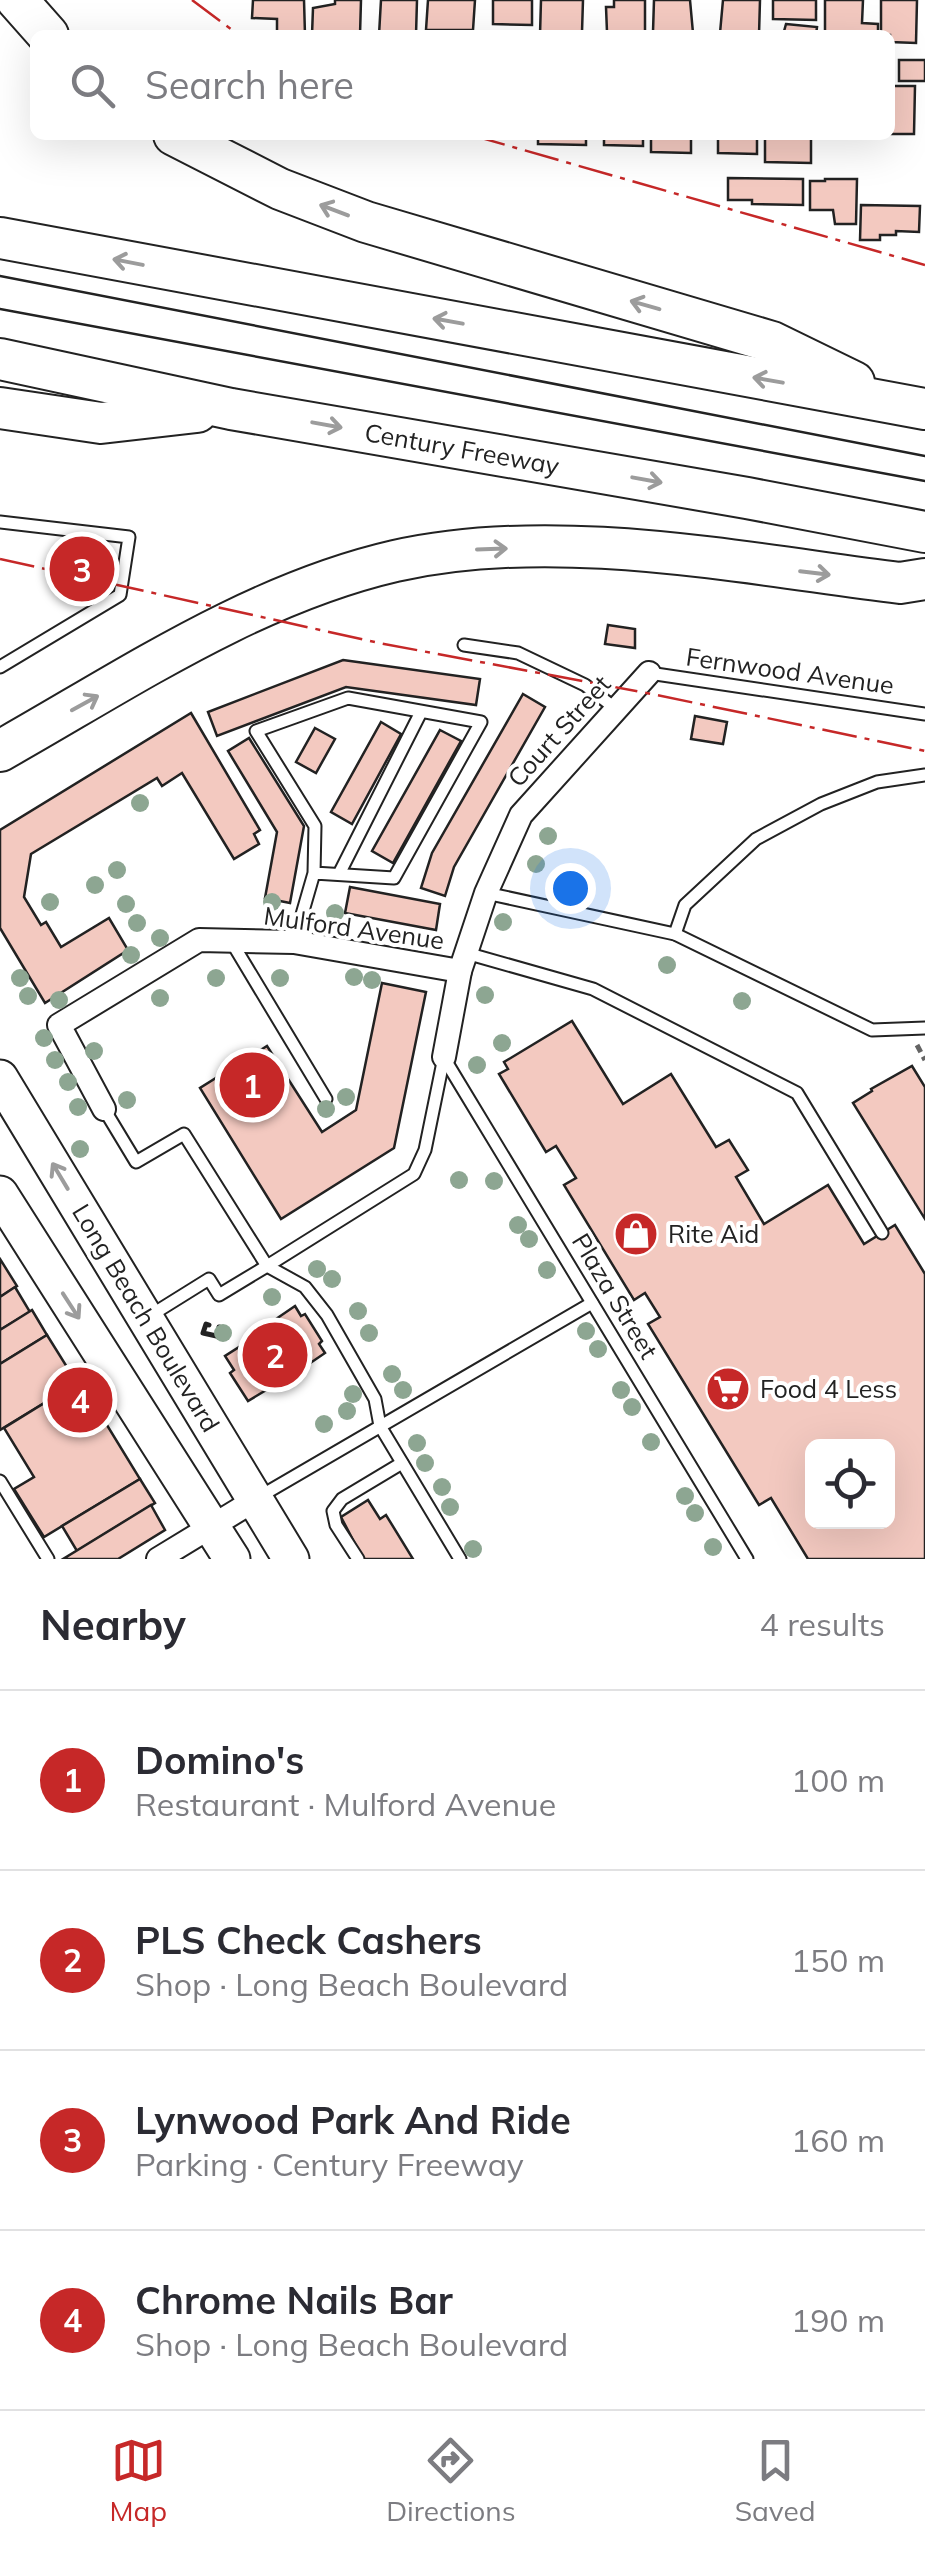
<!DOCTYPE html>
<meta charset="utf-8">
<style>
:root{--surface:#fff;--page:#f7f7f7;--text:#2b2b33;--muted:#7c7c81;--line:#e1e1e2;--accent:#c62828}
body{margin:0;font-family:Mulish,sans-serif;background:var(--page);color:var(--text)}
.controls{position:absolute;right:30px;bottom:30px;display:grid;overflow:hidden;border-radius:15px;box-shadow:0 10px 40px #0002}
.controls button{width:90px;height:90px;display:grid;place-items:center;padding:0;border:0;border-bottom:2px solid var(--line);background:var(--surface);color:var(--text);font:50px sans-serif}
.you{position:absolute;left:570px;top:888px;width:35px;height:35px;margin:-25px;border:8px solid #fff;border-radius:50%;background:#1a73e8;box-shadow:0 0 0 15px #1a73e833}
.badge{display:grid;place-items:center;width:65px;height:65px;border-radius:50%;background:var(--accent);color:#fff;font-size:32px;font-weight:700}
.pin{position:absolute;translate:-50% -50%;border:5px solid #fff;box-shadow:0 2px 10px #0006}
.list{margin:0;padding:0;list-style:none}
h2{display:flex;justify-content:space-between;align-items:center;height:130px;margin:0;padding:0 40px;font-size:42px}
h2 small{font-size:32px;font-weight:400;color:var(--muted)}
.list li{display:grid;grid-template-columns:65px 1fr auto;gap:30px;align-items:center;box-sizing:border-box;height:180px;padding:0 40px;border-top:2px solid var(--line)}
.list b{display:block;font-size:38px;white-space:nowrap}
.list p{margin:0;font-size:32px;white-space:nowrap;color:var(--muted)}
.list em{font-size:32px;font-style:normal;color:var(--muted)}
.icon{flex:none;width:55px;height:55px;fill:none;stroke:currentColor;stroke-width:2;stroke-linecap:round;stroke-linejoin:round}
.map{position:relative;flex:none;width:925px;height:1559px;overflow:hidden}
.search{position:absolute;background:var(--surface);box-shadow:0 10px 40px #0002;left:30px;right:30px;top:30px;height:110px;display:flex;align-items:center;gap:25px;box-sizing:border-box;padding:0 35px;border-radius:15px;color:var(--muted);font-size:38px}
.sheet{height:850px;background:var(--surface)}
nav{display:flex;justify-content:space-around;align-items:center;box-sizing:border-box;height:140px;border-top:2px solid var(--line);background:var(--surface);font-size:28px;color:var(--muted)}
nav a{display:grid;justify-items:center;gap:5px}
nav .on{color:var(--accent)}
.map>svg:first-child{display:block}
.building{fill:#f3c9c0;stroke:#222;stroke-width:2.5;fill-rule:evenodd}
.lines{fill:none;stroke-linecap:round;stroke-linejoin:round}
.lane-casing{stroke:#222;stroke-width:15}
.street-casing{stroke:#222;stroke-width:26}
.primary-casing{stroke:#222;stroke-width:39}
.highway-casing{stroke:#222;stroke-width:44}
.path{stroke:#646464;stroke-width:5;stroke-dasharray:8 5;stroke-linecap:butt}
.lane{stroke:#fff;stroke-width:11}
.street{stroke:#fff;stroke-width:22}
.primary{stroke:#fff;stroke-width:35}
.highway{stroke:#fff;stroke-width:40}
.tram{stroke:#222;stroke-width:2.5}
.wall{stroke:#222;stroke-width:5}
.power{stroke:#c62828;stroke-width:2.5;stroke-dasharray:35 8 5 8;stroke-linecap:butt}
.tree{fill:#8da692}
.oneway{stroke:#9c9c9c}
.labels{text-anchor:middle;stroke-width:8;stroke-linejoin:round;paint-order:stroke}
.street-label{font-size:25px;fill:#222;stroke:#fff}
.poi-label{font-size:25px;fill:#222;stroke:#fff;text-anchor:start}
</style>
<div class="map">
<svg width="925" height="1559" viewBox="0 0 925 1559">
<rect width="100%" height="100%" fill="#fff"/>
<!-- building -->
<g class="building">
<path d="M 253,0 L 304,0 L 305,35 L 277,35 L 277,19 L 252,18 Z"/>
<path d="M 335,0 L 361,0 L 360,35 L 312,35 L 313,8 L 335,4 Z"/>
<path d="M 381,0 L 417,0 L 416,35 L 379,35 Z"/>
<path d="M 428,0 L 475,0 L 473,30 L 426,30 Z"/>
<path d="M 493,0 L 532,0 L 532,25 L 493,24 Z"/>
<path d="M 541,0 L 583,0 L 582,32 L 540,35 Z"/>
<path d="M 614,0 L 645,0 L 645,32 L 607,32 L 606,7 L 614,7 Z"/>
<path d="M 654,0 L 690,0 L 693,33 L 653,32 Z"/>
<path d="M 723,0 L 760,0 L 759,35 L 720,33 Z"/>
<path d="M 773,0 L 816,0 L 816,20 L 773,19 Z"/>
<path d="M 825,0 L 863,0 L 862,23 L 878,24 L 878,35 L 825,35 Z"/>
<path d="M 881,0 L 917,0 L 916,43 L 890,42 L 890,35 L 881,35 Z"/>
<path d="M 786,24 L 817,27 L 816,35 L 783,35 Z"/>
<rect x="899" y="60" width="26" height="21"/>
<path d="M 890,86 L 915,86 L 914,134 L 890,134 Z"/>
<path d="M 538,135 L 586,135 L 586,145 L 538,144 Z"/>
<path d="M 604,135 L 643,135 L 643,146 L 604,145 Z"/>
<path d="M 651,135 L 691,135 L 691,153 L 651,152 Z"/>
<path d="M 718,135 L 757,135 L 757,154 L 718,153 Z"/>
<path d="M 765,135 L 811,135 L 811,163 L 765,162 Z"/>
<path d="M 728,178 L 803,179 L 803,205 L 752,204 L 752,200 L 728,200 Z"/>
<path d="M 825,179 L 857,179 L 856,224 L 835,224 L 833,210 L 810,210 L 810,181 L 825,181 Z"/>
<path d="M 861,205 L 920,206 L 919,232 L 896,231 L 896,235 L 880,235 L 880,240 L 860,240 Z"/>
<path d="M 608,625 L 635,629 L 635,648 L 605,644 Z"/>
<path d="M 343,660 L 480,679 L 476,705 L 346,687 L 217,736 L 208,712 Z"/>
<path d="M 523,694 L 545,707 L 454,867 L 445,896 L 421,888 L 432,853 Z"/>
<path d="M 191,713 L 260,830 L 254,834 L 259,844 L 234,859 L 182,773 L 162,786 L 157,778 L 31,854 L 24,897 L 41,925 L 46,922 L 61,947 L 109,918 L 128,950 L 45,1003 L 0,928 L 0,830 Z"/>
<path d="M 695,716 L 727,722 L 723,744 L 691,739 Z"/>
<path d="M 381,722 L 401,734 L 352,824 L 331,812 Z"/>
<path d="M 315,728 L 335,739 L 316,773 L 296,762 Z"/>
<path d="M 440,730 L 461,741 L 393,863 L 372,851 Z"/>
<path d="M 249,738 L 304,826 L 290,903 L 265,898 L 277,832 L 228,751 Z"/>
<path d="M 350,887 L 440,904 L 436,930 L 345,913 Z"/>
<path d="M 382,983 L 426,992 L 394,1148 L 281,1219 L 200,1088 L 267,1046 L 322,1132 L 356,1110 Z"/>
<path d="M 572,1021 L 623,1104 L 671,1074 L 716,1147 L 729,1140 L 748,1170 L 736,1177 L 764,1224 L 828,1185 L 864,1244 L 895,1225 L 925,1274 L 925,1559 L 808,1559 L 771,1498 L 759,1505 L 648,1324 L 660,1317 L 645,1293 L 634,1300 L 564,1185 L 576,1178 L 556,1146 L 546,1152 L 499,1074 L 508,1069 L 504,1062 ZM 812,1446 L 888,1446 L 888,1522 L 812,1522 Z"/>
<path d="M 912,1066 L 925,1087 L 925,1219 L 853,1103 L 872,1091 L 871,1089 Z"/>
<path d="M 0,1259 L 17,1286 L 0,1297 Z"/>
<path d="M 15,1287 L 30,1312 L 0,1330 L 0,1297 Z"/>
<path d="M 295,1306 L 301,1316 L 305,1314 L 322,1341 L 319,1344 L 325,1353 L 300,1370 L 302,1373 L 276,1390 L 273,1386 L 248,1401 L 230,1373 L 234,1370 L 225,1356 L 275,1324 L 273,1321 Z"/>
<path d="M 32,1310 L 47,1335 L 0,1364 L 0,1330 Z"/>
<path d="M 47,1335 L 77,1383 L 0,1430 L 0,1364 Z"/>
<path d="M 80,1381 L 140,1479 L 44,1537 L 14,1489 L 34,1477 L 4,1428 Z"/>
<path d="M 140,1479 L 155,1503 L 77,1551 L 62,1526 Z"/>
<path d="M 368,1500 L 380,1519 L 386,1515 L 413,1559 L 363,1559 L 341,1517 Z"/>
<path d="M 151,1505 L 165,1530 L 118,1559 L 63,1559 Z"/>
</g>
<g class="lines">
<defs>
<g id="lane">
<path d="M 0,522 L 129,537 L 120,595 L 0,667"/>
<path d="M 464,645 L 518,653 L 585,685 L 616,709"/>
<path d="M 649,673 L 925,714"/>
<path d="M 339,874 L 421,712"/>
<path d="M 486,893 L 675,934 L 872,1030 L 925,1028"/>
<path d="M 675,934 L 685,905 L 756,839 L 821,804 L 877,782 L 925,775"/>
<path d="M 231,941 L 326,1099"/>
<path d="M 294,942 L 314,873 L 315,826 L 256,731 L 348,698 L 481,722 L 394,878 L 314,873"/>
<path d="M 466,953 L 593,989 L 797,1093 L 882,1233"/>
<path d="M 444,1057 L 425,1150 L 414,1174 L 267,1266 L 305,1287 L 327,1315 L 375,1399 L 380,1426 L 460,1559"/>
<path d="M 444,1058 L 747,1559"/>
<path d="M 104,1109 L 136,1162 L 184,1134 L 267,1266 L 219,1295 L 209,1279 L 148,1317"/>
<path d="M 0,1481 L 48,1559"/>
<path d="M 259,1497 L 592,1303"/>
<path d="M 358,1559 L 336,1525 L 333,1511 L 342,1499 L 402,1463"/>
</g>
<g id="street">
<path d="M 444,1057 L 460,971 L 486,893 L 521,815 L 649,673"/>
<path d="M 104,1109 L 59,1025 L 199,940 L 294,942 L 460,971"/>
<path d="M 158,1559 L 255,1500"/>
</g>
<g id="primary">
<path d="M 0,1078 L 291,1559"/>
<path d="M 0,1194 L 232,1559"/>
</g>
<g id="highway">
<path d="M 17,0 L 48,35"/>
<path d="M 174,135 L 280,189 L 366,222 L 772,342 L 854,382"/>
<path d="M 0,238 L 925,409"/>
<path d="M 0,359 L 231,409 L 747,498 L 925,532"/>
<path d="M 0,408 L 101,423 L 197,412"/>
<path d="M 0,751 C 126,680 252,594 395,561 C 555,525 739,563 900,583 L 925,579"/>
</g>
</defs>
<!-- lane casing -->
<use href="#lane" class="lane-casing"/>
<!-- street casing -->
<use href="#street" class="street-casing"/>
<!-- primary casing -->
<use href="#primary" class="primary-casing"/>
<!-- highway casing -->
<use href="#highway" class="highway-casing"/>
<!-- path -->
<path class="path" d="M 917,1045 L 925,1060"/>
<!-- lane -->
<use href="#lane" class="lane"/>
<!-- street -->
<use href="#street" class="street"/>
<!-- primary -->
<use href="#primary" class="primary"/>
<!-- highway -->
<use href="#highway" class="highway"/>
<!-- tram -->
<g class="tram">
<path d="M 0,276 L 925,456"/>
<path d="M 0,309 L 925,481"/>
</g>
<!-- wall -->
<path class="wall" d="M 209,1325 L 206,1324 L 203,1333 L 221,1337 L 224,1328 L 219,1327"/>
<!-- power -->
<g class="power">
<path d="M 192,0 L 239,35"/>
<path d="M 471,135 L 925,265"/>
<path d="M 0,559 L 379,643 L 657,695 L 925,751"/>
</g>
</g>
<!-- trees -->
<g class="tree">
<circle cx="140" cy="803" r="9"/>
<circle cx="548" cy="836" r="9"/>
<circle cx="536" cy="864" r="9"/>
<circle cx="117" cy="870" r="9"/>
<circle cx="95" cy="885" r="9"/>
<circle cx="50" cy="902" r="9"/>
<circle cx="272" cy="902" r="9"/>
<circle cx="126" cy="904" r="9"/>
<circle cx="335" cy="913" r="9"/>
<circle cx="503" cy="922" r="9"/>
<circle cx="137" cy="923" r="9"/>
<circle cx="160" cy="938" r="9"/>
<circle cx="131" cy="955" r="9"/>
<circle cx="667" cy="965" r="9"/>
<circle cx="354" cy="977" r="9"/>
<circle cx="20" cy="978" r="9"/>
<circle cx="216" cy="978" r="9"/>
<circle cx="280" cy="978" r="9"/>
<circle cx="372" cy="980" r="9"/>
<circle cx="485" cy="995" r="9"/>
<circle cx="28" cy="996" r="9"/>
<circle cx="160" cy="998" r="9"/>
<circle cx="59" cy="1000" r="9"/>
<circle cx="742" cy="1001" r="9"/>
<circle cx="44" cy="1038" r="9"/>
<circle cx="502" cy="1043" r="9"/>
<circle cx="94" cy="1051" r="9"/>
<circle cx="55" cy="1060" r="9"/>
<circle cx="477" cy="1065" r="9"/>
<circle cx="68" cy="1082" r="9"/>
<circle cx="346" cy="1097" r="9"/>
<circle cx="127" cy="1100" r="9"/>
<circle cx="78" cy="1107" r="9"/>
<circle cx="326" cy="1109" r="9"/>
<circle cx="80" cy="1149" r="9"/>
<circle cx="459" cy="1180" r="9"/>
<circle cx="494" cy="1181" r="9"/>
<circle cx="518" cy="1225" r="9"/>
<circle cx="529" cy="1239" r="9"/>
<circle cx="317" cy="1269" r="9"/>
<circle cx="547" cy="1270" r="9"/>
<circle cx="332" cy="1279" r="9"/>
<circle cx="272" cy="1297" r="9"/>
<circle cx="358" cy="1311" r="9"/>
<circle cx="586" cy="1331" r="9"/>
<circle cx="223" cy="1333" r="9"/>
<circle cx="369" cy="1333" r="9"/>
<circle cx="598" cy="1349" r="9"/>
<circle cx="392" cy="1374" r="9"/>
<circle cx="403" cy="1390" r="9"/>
<circle cx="621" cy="1390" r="9"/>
<circle cx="353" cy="1394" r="9"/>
<circle cx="632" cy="1407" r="9"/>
<circle cx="347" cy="1411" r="9"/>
<circle cx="324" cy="1424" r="9"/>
<circle cx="651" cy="1442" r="9"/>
<circle cx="417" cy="1443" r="9"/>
<circle cx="425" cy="1463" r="9"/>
<circle cx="442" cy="1487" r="9"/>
<circle cx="685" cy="1496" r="9"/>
<circle cx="450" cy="1507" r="9"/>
<circle cx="695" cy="1513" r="9"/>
<circle cx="713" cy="1547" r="9"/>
<circle cx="473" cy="1549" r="9"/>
</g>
<!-- one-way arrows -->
<defs><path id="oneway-shaft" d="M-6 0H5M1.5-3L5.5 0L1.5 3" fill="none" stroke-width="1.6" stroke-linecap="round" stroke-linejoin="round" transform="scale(2.5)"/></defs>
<g class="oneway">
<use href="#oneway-shaft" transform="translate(334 210) rotate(-159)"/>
<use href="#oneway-shaft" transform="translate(128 262) rotate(-169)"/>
<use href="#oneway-shaft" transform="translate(645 305) rotate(-164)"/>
<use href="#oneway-shaft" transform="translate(448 321) rotate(-170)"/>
<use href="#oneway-shaft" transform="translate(768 380) rotate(-170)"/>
<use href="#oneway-shaft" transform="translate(327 425) rotate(10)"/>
<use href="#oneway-shaft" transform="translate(647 480) rotate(10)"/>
<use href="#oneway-shaft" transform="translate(492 549) rotate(-2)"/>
<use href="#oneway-shaft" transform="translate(815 573) rotate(7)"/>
<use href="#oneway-shaft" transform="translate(85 703) rotate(-29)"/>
<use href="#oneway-shaft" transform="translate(60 1176) rotate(-121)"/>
<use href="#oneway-shaft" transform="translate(71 1306) rotate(57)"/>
</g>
<!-- icons -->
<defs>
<symbol id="shop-disc" viewBox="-11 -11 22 22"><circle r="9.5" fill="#c62828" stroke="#fff"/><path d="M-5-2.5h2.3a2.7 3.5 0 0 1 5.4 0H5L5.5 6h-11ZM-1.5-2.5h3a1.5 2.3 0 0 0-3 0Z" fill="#fff"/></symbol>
<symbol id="supermarket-disc" viewBox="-11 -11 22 22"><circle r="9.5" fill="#c62828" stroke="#fff"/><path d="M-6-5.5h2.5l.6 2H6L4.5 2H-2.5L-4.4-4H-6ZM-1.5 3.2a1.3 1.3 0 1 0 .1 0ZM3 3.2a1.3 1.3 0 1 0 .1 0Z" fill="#fff"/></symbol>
</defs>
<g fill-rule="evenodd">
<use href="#shop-disc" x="611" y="1209" width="50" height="50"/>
<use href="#supermarket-disc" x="703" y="1364" width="50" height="50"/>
</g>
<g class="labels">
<!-- street labels -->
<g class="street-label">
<text transform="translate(462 449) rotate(10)" y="9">Century Freeway</text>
<text transform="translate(790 671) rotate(8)" y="9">Fernwood Avenue</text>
<text transform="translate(559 731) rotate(-48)" y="9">Court Street</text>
<text transform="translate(354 928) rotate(8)" y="9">Mulford Avenue</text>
<text transform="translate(615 1296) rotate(59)" y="9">Plaza Street</text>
<text transform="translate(146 1318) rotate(59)" y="9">Long Beach Boulevard</text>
</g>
<!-- poi labels -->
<g class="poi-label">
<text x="668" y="1243">Rite Aid</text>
<text x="760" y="1398">Food 4 Less</text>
</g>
</g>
</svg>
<div class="controls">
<button><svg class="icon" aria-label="locate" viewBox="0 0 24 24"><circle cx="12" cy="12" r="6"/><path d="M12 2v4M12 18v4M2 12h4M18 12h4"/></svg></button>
</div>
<div class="you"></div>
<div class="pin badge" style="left:252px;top:1085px">1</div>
<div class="pin badge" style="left:275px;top:1355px">2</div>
<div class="pin badge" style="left:82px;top:569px">3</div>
<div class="pin badge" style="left:80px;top:1400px">4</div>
<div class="search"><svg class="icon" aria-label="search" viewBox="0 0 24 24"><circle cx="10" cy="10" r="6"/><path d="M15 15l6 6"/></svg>Search here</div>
</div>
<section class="sheet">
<h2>Nearby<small>4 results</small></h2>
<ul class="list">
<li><span class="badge">1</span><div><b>Domino's</b><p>Restaurant · Mulford Avenue</p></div><em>100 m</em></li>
<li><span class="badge">2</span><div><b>PLS Check Cashers</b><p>Shop · Long Beach Boulevard</p></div><em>150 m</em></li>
<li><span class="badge">3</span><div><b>Lynwood Park And Ride</b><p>Parking · Century Freeway</p></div><em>160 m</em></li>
<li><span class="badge">4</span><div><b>Chrome Nails Bar</b><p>Shop · Long Beach Boulevard</p></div><em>190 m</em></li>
</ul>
</section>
<nav>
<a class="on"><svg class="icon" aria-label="map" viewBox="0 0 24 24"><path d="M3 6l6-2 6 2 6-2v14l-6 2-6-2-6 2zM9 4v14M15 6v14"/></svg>Map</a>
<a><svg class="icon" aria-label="directions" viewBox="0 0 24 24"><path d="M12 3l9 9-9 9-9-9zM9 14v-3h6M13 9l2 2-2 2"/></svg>Directions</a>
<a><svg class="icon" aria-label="saved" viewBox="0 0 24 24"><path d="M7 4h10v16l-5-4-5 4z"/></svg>Saved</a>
</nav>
